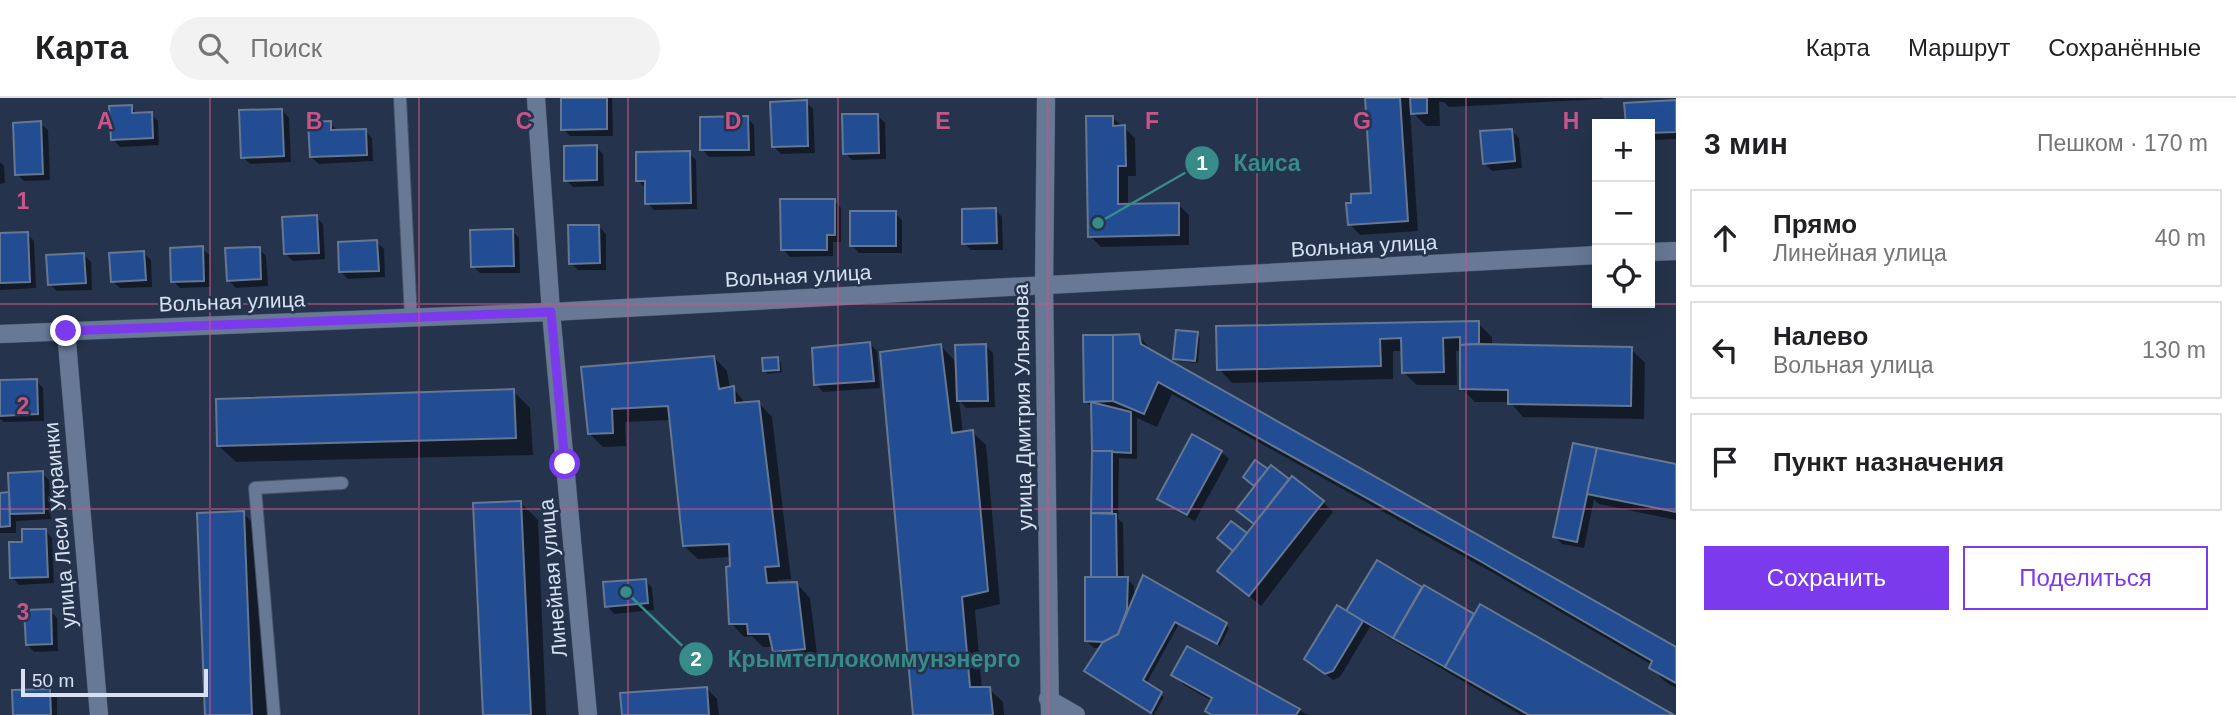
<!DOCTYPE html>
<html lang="ru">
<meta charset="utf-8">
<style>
:root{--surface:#fff;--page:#f2f2f2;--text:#202124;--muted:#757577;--line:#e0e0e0;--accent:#7c3aed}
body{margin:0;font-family:Helvetica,sans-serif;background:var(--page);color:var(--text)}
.controls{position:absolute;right:21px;top:21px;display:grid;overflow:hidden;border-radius:0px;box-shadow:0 7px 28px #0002}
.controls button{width:63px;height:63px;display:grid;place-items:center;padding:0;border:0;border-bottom:2px solid var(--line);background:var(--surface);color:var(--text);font:35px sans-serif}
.scale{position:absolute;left:21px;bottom:18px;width:187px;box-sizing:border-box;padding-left:7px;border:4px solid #d7e1f1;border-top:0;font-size:19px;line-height:24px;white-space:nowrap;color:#d7e1f1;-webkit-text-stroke:5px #25344c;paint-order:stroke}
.stop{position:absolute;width:21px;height:21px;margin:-16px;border:5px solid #7c3aed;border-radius:50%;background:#fff}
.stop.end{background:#7c3aed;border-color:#fff;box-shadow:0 2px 7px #0008}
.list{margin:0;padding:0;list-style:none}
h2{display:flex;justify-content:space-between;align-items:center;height:91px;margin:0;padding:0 28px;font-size:30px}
h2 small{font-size:23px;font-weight:400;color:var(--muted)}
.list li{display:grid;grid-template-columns:46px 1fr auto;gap:21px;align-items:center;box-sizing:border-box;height:98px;margin:0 14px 14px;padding:0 14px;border:2px solid var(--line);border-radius:0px}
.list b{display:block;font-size:26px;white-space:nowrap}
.list p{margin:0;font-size:23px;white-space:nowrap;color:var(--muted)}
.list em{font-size:23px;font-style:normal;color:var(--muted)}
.actions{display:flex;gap:14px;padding:21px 28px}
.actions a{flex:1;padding:16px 0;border:2px solid var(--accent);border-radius:0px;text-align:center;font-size:24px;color:var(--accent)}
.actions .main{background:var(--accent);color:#fff}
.icon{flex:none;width:38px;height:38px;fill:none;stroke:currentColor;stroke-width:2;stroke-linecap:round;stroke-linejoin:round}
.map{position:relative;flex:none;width:1676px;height:617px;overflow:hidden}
header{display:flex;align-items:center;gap:42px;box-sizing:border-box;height:98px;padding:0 35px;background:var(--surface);border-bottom:2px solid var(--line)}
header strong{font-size:33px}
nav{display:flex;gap:38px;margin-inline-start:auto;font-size:24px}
.search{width:490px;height:63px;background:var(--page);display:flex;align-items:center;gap:18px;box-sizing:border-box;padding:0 24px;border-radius:38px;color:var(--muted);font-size:26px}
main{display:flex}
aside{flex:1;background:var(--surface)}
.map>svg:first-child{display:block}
.shadow{fill:#0007;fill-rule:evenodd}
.building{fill:#224d93;stroke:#657792;stroke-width:2}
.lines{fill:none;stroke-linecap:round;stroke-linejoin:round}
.lane-casing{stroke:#465267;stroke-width:14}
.street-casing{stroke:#465267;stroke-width:19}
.secondary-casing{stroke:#465267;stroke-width:19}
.lane{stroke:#677995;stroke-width:12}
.street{stroke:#677995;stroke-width:18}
.secondary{stroke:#677995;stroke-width:18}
.route{stroke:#7c3aed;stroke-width:9}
.grid{fill:none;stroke:#c85488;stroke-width:2;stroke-opacity:0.55}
.labels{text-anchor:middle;stroke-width:5;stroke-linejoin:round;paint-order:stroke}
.street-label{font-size:21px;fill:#d7e1f1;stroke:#25344c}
.grid-label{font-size:23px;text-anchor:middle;font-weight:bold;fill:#c85488;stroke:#25344c;stroke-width:5;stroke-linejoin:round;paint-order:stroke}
.leader{fill:none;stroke:#378b88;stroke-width:2.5}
.callout-dot{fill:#378b88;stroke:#25344c;stroke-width:2.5}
.mark-label{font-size:21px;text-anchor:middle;font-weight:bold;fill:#fff}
.callout-label{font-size:23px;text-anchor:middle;font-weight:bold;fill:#378b88;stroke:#25344c;stroke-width:5;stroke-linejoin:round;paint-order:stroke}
</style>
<header>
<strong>Карта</strong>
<div class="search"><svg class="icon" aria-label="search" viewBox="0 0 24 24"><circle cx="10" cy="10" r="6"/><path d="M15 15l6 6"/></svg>Поиск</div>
<nav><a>Карта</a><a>Маршрут</a><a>Сохранённые</a></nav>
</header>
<main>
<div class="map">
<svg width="1676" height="617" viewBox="0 0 1676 617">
<rect width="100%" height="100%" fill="#25344c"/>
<!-- shadow -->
<g class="shadow">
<path d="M 562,0 L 612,0 L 613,38 L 570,38 L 563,31 Z"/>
<path d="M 1366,0 L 1603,0 L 1603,1 L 1449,9 L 1444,4 L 1439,4 L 1440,28 L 1426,28 L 1410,12 L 1418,133 L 1360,137 L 1350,126 L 1373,96 Z"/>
<path d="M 806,4 L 813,11 L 815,55 L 781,56 L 774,49 Z"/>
<path d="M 1676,4 L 1676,41 L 1650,42 L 1650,26 L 1627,26 L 1626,6 Z"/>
<path d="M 131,9 L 138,16 L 151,16 L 158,23 L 159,47 L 120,49 L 113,41 Z"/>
<path d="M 282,12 L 289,20 L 291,64 L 250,66 L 243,59 Z"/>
<path d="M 877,17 L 885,25 L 886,61 L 852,62 L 845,55 Z"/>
<path d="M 1112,19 L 1135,40 L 1136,78 L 1128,78 L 1128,107 L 1178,106 L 1189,117 L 1189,147 L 1101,149 L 1090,138 Z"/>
<path d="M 747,20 L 754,27 L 755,58 L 709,59 L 702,51 Z"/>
<path d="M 40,25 L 48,32 L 50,82 L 24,83 L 17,76 Z"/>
<path d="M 330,25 L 337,32 L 365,32 L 372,40 L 373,63 L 319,66 L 311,59 Z"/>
<path d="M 1511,32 L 1519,40 L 1522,70 L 1492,73 L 1485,66 Z"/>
<path d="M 596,49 L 603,56 L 604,88 L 573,89 L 566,82 Z"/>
<path d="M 689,55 L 696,62 L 697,111 L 654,112 L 647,105 L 645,90 L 638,82 Z"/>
<path d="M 0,64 L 4,68 L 5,85 L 0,86 Z"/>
<path d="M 834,102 L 841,110 L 841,144 L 833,144 L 833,158 L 790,159 L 783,151 Z"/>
<path d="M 995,111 L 1002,119 L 1003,152 L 971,152 L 964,145 Z"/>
<path d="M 895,115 L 902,122 L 902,155 L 859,155 L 852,147 Z"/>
<path d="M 316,119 L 323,126 L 325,161 L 293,163 L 286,156 Z"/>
<path d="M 599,129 L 606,136 L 606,172 L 578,172 L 571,165 Z"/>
<path d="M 512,133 L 519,140 L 520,175 L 480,175 L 473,168 Z"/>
<path d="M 27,136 L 34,143 L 36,190 L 0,192 L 0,137 Z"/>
<path d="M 376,144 L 384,151 L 385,179 L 348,181 L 341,174 Z"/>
<path d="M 202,150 L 209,157 L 210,189 L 180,190 L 173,183 Z"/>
<path d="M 259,151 L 266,158 L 268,188 L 236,190 L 228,182 Z"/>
<path d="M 144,155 L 151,162 L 152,189 L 120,190 L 112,183 Z"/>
<path d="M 84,157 L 91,164 L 92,192 L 57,193 L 49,186 Z"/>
<path d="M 1478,225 L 1492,239 L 1492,248 L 1631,251 L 1645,265 L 1644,321 L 1523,319 L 1510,304 L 1475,304 L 1461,290 L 1462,252 L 1456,253 L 1457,287 L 1417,287 L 1403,274 L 1403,253 L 1393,253 L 1393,281 L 1232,285 L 1219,271 L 1218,230 Z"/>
<path d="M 1197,236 L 1200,239 L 1198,265 L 1178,263 L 1175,260 Z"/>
<path d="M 1139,238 L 1153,254 L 1676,551 L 1676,590 L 1664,583 L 1651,569 L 1652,567 L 1495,476 L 1172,296 L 1157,329 L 1137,320 L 1137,361 L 1119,360 L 1118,421 L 1123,425 L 1124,481 L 1127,481 L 1134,488 L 1134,501 L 1226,527 L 1229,530 L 1220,548 L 1179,526 L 1146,586 L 1164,599 L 1154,617 L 1090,576 L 1101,550 L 1094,550 L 1086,543 L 1093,481 L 1092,310 L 1086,303 ZM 1112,310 L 1122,310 L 1128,315 Z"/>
<path d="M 870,246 L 877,253 L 880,290 L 823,294 L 816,286 Z"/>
<path d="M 941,248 L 954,262 L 955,270 L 986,248 L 993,255 L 995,309 L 966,310 L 959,302 L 963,335 L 972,334 L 986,347 L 1000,506 L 975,512 L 982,591 L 989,591 L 1003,604 L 1004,617 L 915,617 Z"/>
<path d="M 714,259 L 727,273 L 730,291 L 733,290 L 746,306 L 759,305 L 772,319 L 791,481 L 778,482 L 778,487 L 797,486 L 810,500 L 818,564 L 788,567 L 775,553 L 774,549 L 763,549 L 752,538 L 744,539 L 731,525 L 731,459 L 698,461 L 684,448 L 671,322 L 625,324 L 626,348 L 603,349 L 590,336 L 583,270 Z"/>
<path d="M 777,261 L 781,264 L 782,274 L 768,276 L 764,272 Z"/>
<path d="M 36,282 L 43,290 L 44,323 L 4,324 L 0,321 L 0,284 Z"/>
<path d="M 513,293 L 530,310 L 533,357 L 236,364 L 218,347 Z"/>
<path d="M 1574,347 L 1676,368 L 1676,422 L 1599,406 L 1594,401 L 1584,450 L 1562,446 L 1555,439 Z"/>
<path d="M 1221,354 L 1229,361 L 1195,423 L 1166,407 L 1159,400 Z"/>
<path d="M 1255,365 L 1268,374 L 1271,370 L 1289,384 L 1323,404 L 1333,414 L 1261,508 L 1219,473 L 1256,427 L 1246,419 L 1257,389 L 1245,379 Z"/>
<path d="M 42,375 L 49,382 L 51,421 L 16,423 L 16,435 L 0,435 L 0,396 L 11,396 Z"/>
<path d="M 520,404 L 538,422 L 546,617 L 485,617 Z"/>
<path d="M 243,415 L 260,432 L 267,617 L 207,617 Z"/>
<path d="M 45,432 L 52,440 L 54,485 L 19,487 L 12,479 Z"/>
<path d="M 1377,465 L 1475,519 L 1671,617 L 1521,617 L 1370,529 L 1340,579 L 1333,582 L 1307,561 L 1352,519 Z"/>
<path d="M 645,482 L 652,490 L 654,512 L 614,516 L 607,508 Z"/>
<path d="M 50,513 L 57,520 L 58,553 L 34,554 L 27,546 Z"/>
<path d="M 1188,550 L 1308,617 L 1211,617 L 1207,613 L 1212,603 L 1184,587 L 1173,577 Z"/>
<path d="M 707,591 L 717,601 L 719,617 L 623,617 Z"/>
<path d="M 50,592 L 57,599 L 57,617 L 15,617 Z"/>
</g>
<!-- building -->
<g class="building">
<path d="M 561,0 L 607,0 L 607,31 L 561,32 Z"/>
<path d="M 1365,0 L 1400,0 L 1408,123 L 1348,127 L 1346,105 L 1351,105 L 1351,96 L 1371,95 Z"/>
<path d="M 1410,0 L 1427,0 L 1427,15 L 1411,16 Z"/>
<path d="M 807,2 L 808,48 L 772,49 L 770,4 Z"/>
<path d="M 1676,2 L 1676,34 L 1650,35 L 1650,26 L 1626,26 L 1624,5 Z"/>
<path d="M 132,7 L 132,15 L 152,14 L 153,40 L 111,42 L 109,8 Z"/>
<path d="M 282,11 L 284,58 L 241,60 L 239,12 Z"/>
<path d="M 842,16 L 878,16 L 879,55 L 843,56 Z"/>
<path d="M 748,18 L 749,52 L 700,52 L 700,19 Z"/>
<path d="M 1086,18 L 1113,18 L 1113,28 L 1125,27 L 1126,68 L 1118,68 L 1118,106 L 1179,105 L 1179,137 L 1088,139 Z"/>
<path d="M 41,23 L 43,76 L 15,77 L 13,25 Z"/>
<path d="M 331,23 L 331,32 L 366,31 L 367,57 L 310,59 L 308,24 Z"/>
<path d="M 1512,31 L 1515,63 L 1483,66 L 1480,33 Z"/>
<path d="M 597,47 L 597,82 L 564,83 L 564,48 Z"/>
<path d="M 690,53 L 691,105 L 645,106 L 645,83 L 636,83 L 636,54 Z"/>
<path d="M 780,101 L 835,101 L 835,137 L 827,137 L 827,152 L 781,152 Z"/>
<path d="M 996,110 L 997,145 L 962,146 L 962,111 Z"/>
<rect x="850" y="113" width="46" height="35"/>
<path d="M 317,117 L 319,155 L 284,156 L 282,119 Z"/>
<path d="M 568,127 L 599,127 L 600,165 L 569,166 Z"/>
<path d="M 513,131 L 514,168 L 471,169 L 470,132 Z"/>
<path d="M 28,134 L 30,184 L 0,185 L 0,135 Z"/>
<path d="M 377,142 L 379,173 L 339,174 L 338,144 Z"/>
<path d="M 203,148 L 204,183 L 171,184 L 170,150 Z"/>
<path d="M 260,149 L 261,181 L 227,183 L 225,150 Z"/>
<path d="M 144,153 L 146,182 L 111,184 L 109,155 Z"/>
<path d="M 84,155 L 86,185 L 48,187 L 46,157 Z"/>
<path d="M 1479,223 L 1479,246 L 1460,247 L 1460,239 L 1443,240 L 1444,274 L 1402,275 L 1401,240 L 1380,241 L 1381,268 L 1217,272 L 1216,228 Z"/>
<path d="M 1176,232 L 1198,234 L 1195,263 L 1173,261 Z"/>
<path d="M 1139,236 L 1141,246 L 1676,549 L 1676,585 L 1649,570 L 1652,563 L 1480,463 L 1158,284 L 1144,316 L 1113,303 L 1113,237 Z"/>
<path d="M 1083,237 L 1113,237 L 1113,303 L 1084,304 Z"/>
<path d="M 870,244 L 874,283 L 814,287 L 812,250 Z"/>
<path d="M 941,246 L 952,335 L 973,332 L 988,493 L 962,499 L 970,589 L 990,589 L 993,617 L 913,617 L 880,254 Z"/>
<path d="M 986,246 L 988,303 L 957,303 L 955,247 Z"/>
<path d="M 1479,246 L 1632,249 L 1631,308 L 1508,306 L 1508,292 L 1460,291 L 1460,247 Z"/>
<path d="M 714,258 L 719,291 L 734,288 L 735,305 L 759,303 L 779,468 L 765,469 L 767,485 L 797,484 L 805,551 L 773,554 L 769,536 L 748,536 L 747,526 L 729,526 L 726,469 L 730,468 L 729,446 L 683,448 L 668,308 L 612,311 L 613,335 L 588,336 L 581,269 Z"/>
<path d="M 778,259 L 779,272 L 763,273 L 762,260 Z"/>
<path d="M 37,281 L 38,316 L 0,318 L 0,282 Z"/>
<path d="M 514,291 L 516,340 L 217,348 L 216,301 Z"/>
<path d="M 1091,304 L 1131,314 L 1131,355 L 1092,353 Z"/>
<path d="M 1192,336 L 1222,353 L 1187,417 L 1157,401 Z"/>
<path d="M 1573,345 L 1597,350 L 1577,444 L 1553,439 Z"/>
<path d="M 1597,350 L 1676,366 L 1676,414 L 1587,396 Z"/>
<path d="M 1092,353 L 1112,353 L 1112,415 L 1091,415 Z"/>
<path d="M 1255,362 L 1268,371 L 1254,388 L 1243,379 Z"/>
<path d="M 1271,367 L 1289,381 L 1254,426 L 1236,412 Z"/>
<path d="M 43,373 L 44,415 L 10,416 L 8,375 Z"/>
<path d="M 1292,378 L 1324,403 L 1249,498 L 1217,473 Z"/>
<path d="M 9,394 L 10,428 L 0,429 L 0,395 Z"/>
<path d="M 521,403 L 531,617 L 483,617 L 473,405 Z"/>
<path d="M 244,413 L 252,617 L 205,617 L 197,415 Z"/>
<path d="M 1091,415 L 1116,416 L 1117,479 L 1091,479 Z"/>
<path d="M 1231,423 L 1247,435 L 1233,453 L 1217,440 Z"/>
<path d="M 22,431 L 46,431 L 48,479 L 10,480 L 9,444 L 22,444 Z"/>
<path d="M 1377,462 L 1422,489 L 1393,540 L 1346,513 Z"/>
<path d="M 1143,477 L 1227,525 L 1217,546 L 1175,524 L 1143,582 L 1162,594 L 1151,615 L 1084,573 L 1103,544 L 1118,536 Z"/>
<path d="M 1085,479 L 1128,479 L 1127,511 L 1118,536 L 1103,544 L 1085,543 Z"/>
<path d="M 646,481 L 648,505 L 605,509 L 603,484 Z"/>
<path d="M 1424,487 L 1474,516 L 1445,569 L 1393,540 Z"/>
<path d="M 1480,506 L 1674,617 L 1529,617 L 1445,569 Z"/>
<path d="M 1337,507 L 1363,523 L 1333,573 L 1325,576 L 1304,561 Z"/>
<path d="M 51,511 L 52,546 L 26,547 L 24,512 Z"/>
<path d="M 1187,548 L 1300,611 L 1296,617 L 1212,617 L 1205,613 L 1212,600 L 1171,577 Z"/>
<path d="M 707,589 L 709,617 L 622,617 L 620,595 Z"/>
<path d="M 50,591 L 51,617 L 13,617 L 12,592 Z"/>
</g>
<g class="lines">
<defs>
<g id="lane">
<path d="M 400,0 L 411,220"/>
<path d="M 274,617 L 255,390 L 342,385"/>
</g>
<g id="street">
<path d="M 536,0 L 551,214 L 588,617"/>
<path d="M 66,233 L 99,617"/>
<path d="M 1048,601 L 1076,617"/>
</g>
<g id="secondary">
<path d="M 1046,0 L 1044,188 L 1050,617"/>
<path d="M 1650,154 L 1676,153"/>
<path d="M 0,236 L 551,214 L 1597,157"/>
</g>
</defs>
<!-- lane casing -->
<use href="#lane" class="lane-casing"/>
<!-- street casing -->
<use href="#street" class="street-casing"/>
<!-- secondary casing -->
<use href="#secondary" class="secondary-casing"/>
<!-- lane -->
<use href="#lane" class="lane"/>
<!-- street -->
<use href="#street" class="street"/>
<!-- secondary -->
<use href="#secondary" class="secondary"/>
</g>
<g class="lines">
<!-- route -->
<path class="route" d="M 66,233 L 551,214 L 565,366"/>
</g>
<!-- grid -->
<path class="grid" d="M 210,0 L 210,617M 419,0 L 419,617M 628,0 L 628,617M 838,0 L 838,617M 1048,0 L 1048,617M 1257,0 L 1257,617M 1466,0 L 1466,617M 0,206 L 1676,206M 0,411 L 1676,411"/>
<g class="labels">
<!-- street labels -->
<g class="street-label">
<text transform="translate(1364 148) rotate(-3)" y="7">Вольная улица</text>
<text transform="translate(798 178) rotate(-3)" y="7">Вольная улица</text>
<text transform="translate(232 204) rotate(-2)" y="7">Вольная улица</text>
<text transform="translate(1023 309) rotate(-91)" y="7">улица Дмитрия Ульянова</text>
<text transform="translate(60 427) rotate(-95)" y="7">улица Леси Украинки</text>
<text transform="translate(553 480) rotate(-95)" y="7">Линейная улица</text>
</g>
</g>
<g class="grid-label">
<text x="105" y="31">A</text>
<text x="314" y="31">B</text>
<text x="524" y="31">C</text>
<text x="733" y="31">D</text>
<text x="943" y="31">E</text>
<text x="1152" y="31">F</text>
<text x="1362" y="31">G</text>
<text x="1571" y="31">H</text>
<text x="23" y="111">1</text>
<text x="23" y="316">2</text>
<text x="23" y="522">3</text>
</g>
<!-- callouts -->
<path class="leader" d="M1098 125L1202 65M626 494L696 561"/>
<g class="callout-dot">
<circle cx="1098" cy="125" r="7"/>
<circle cx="626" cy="494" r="7"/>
<circle cx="1202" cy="65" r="18"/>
<circle cx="696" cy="561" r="18"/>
</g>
<g class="mark-label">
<text x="1202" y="72">1</text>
<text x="696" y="568">2</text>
</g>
<g class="callout-label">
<text x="1267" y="73">Каиса</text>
<text x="874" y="569">Крымтеплокоммунэнерго</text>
</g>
</svg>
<div class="controls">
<button>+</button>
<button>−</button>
<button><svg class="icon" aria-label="locate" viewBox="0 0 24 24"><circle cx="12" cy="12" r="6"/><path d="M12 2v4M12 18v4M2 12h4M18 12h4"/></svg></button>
</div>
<div class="scale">50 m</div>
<div class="stop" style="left:565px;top:366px"></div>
<div class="stop end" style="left:66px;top:233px"></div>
</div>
<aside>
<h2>3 мин<small>Пешком · 170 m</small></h2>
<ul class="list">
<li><svg class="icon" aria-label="ahead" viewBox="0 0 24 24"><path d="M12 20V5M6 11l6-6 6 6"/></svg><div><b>Прямо</b><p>Линейная улица</p></div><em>40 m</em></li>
<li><svg class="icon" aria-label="left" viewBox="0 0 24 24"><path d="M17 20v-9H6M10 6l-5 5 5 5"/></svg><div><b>Налево</b><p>Вольная улица</p></div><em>130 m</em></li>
<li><svg class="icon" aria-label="arrive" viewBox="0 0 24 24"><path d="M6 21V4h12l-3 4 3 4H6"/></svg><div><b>Пункт назначения</b></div></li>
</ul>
<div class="actions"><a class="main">Сохранить</a><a>Поделиться</a></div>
</aside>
</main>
